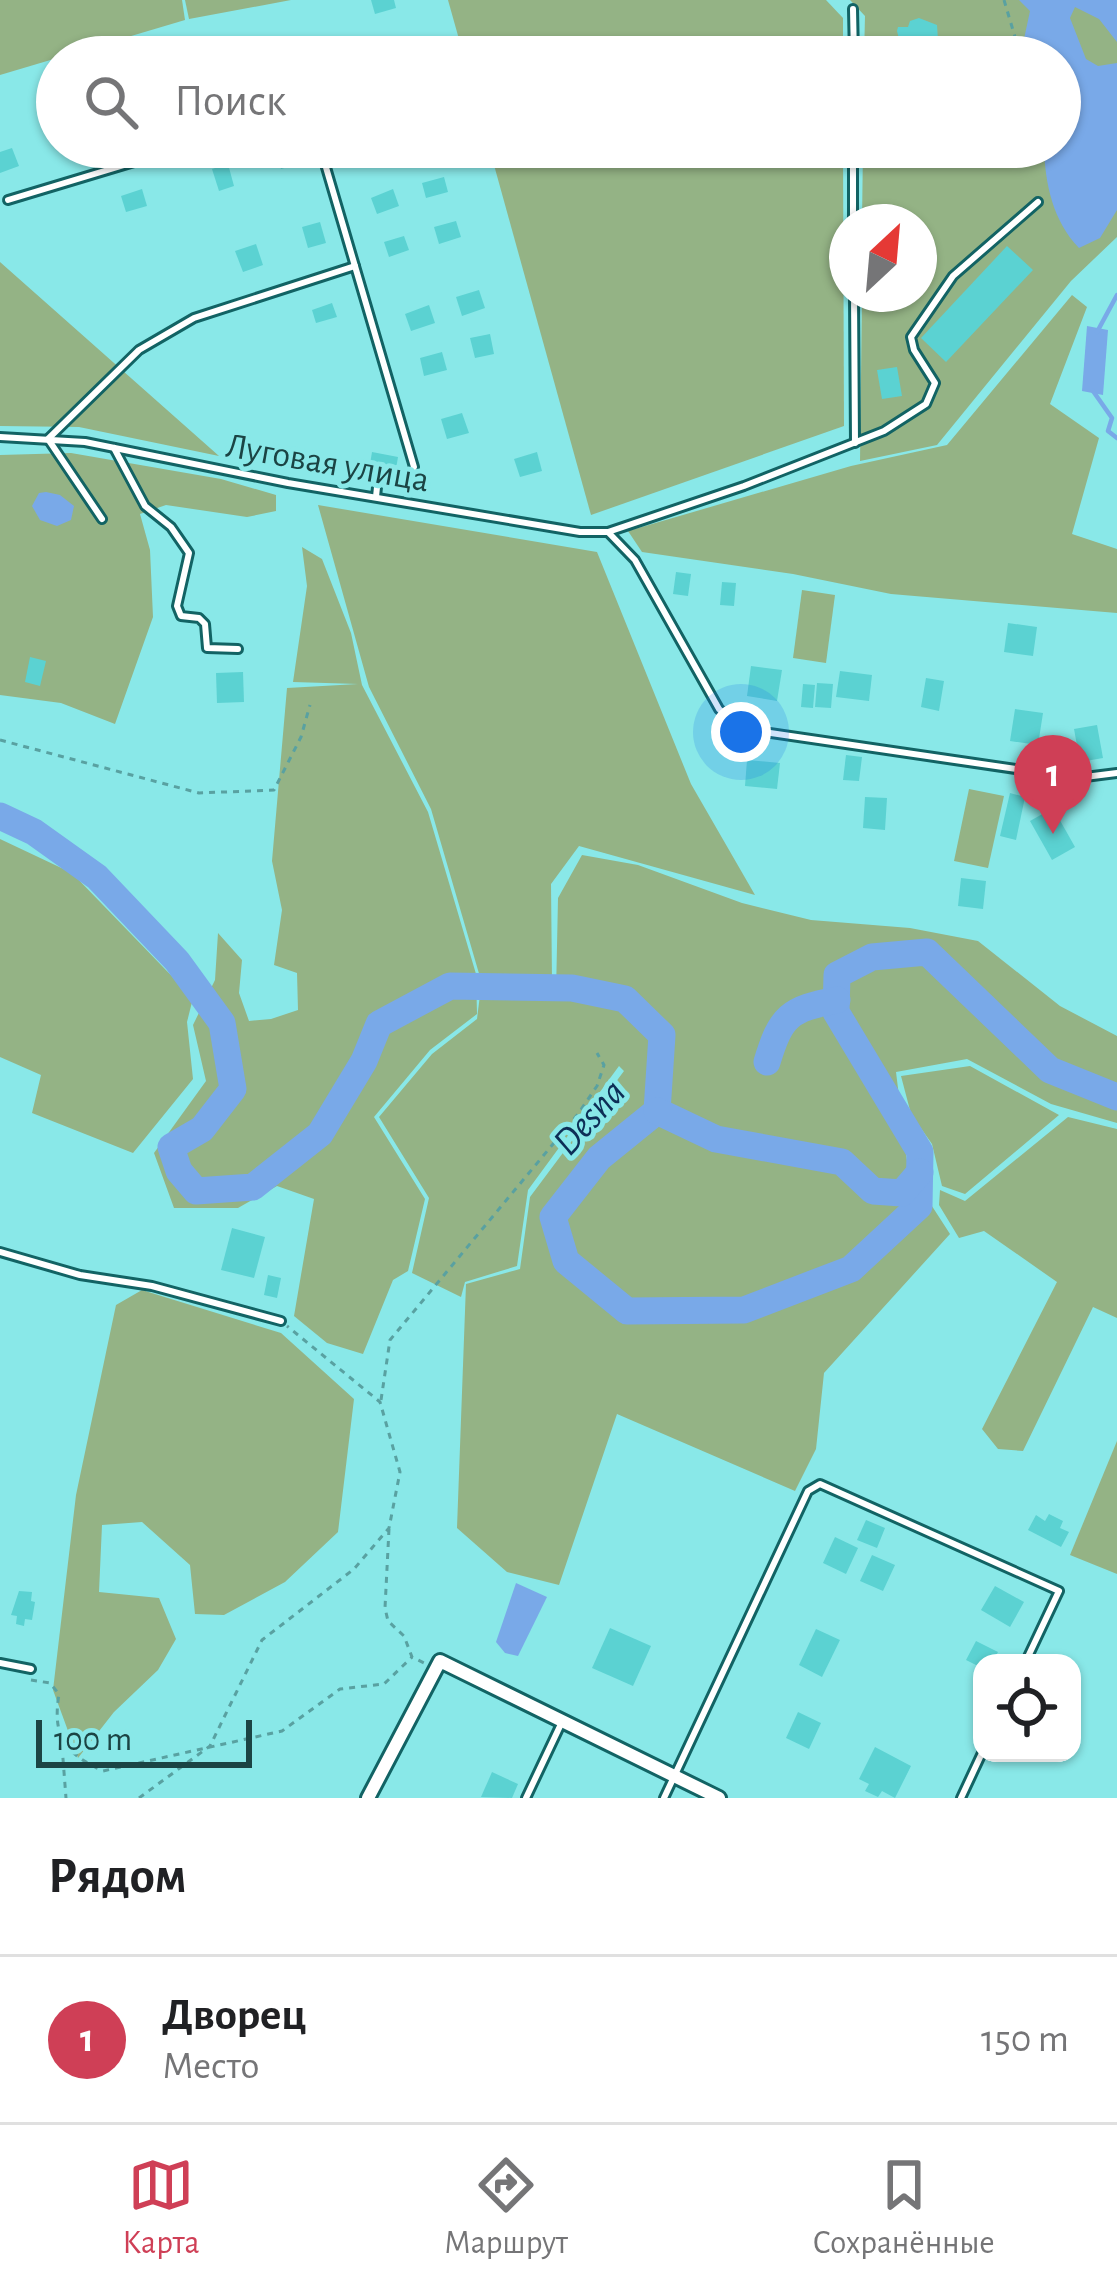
<!DOCTYPE html>
<html lang="ru">
<meta charset="utf-8">
<style>
:root{--surface:#fff;--page:#f6f6f6;--text:#202124;--muted:#757577;--line:#e0e0e0;--accent:#cf3f56}
body{margin:0;font-family:"Alegreya Sans",sans-serif;background:var(--page);color:var(--text)}
.controls{position:absolute;right:36px;bottom:36px;display:grid;overflow:hidden;border-radius:24px;box-shadow:0 3px 9px #0004}
.controls button{width:108px;height:108px;display:grid;place-items:center;padding:0;border:0;border-bottom:3px solid var(--line);background:var(--surface);color:var(--text);font:60px sans-serif}
.compass{position:absolute;left:829px;top:204px;width:108px;height:108px;border-radius:50%;background:var(--surface);box-shadow:0 3px 9px #0004;rotate:26deg}
.scale{position:absolute;left:36px;bottom:30px;width:216px;box-sizing:border-box;padding-left:12px;border:6px solid #1b4444;border-top:0;font-size:33px;line-height:42px;white-space:nowrap;color:#1b4444;-webkit-text-stroke:9px #89e8e8;paint-order:stroke}
.you{position:absolute;left:741px;top:732px;width:42px;height:42px;margin:-30px;border:9px solid #fff;border-radius:50%;background:#1a73e8;box-shadow:0 0 0 18px #1a73e833}
.badge{display:grid;place-items:center;width:78px;height:78px;border-radius:50%;background:var(--accent);color:#fff;font-size:39px;font-weight:700}
.pin{position:absolute;translate:-50% -99px;filter:drop-shadow(0 3px 6px #0008)}
.pin::after{content:'';position:absolute;top:63px;width:42px;height:36px;background:inherit;clip-path:polygon(0 0,100% 0,50% 100%)}
.list{margin:0;padding:0;list-style:none}
h2{display:flex;justify-content:space-between;align-items:center;height:156px;margin:0;padding:0 48px;font-size:51px}
h2 small{font-size:39px;font-weight:400;color:var(--muted)}
.list li{display:grid;grid-template-columns:78px 1fr auto;gap:36px;align-items:center;box-sizing:border-box;height:168px;padding:0 48px;border-top:3px solid var(--line)}
.list b{display:block;font-size:45px;white-space:nowrap}
.list p{margin:0;font-size:39px;white-space:nowrap;color:var(--muted)}
.list em{font-size:39px;font-style:normal;color:var(--muted)}
.icon{flex:none;width:66px;height:66px;fill:none;stroke:currentColor;stroke-width:2;stroke-linecap:round;stroke-linejoin:round}
.map{position:relative;flex:none;width:1117px;height:1798px;overflow:hidden}
.search{position:absolute;background:var(--surface);box-shadow:0 3px 9px #0004;left:36px;right:36px;top:36px;height:132px;display:flex;align-items:center;gap:30px;box-sizing:border-box;padding:0 42px;border-radius:66px;color:var(--muted);font-size:45px}
.sheet{height:324px;background:var(--surface)}
nav{display:flex;justify-content:space-around;align-items:center;box-sizing:border-box;height:168px;border-top:3px solid var(--line);background:var(--surface);font-size:33px;color:var(--muted)}
nav a{display:grid;justify-items:center;gap:6px}
nav .on{color:var(--accent)}
.map>svg:first-child{display:block}
.green{fill:#94b385}
.water{fill:#79a9e8}
.lines{fill:none;stroke-linecap:round;stroke-linejoin:round}
.stream{stroke:#79a9e8;stroke-width:4.5}
.river{stroke:#79a9e8;stroke-width:27}
.building{fill:#5bd2d2}
.lane-casing{stroke:#126364;stroke-width:12}
.street-casing{stroke:#126364;stroke-width:18}
.path{stroke:#59a1a1;stroke-width:3;stroke-dasharray:6 6;stroke-linecap:butt}
.lane{stroke:#fff;stroke-width:6}
.street{stroke:#fff;stroke-width:12}
.labels{text-anchor:middle;stroke-width:10;stroke-linejoin:round;paint-order:stroke}
.street-label{font-size:36px;fill:#1b4444;stroke:#89e8e8}
.water-label{font-size:39px;font-style:italic;fill:#0d2e56;stroke:#89e8e8}
</style>
<div class="map">
<svg width="1117" height="1798" viewBox="0 0 1117 1798">
<rect width="100%" height="100%" fill="#89e8e8"/>
<!-- green -->
<g class="green">
<path d="M 0,0 L 182,0 L 185,20 L 0,75 Z"/>
<path d="M 185,0 L 291,0 L 189,19 Z"/>
<path d="M 448,0 L 826,0 L 843,18 L 843,57 L 464,57 Z"/>
<path d="M 850,0 L 1117,0 L 1117,237 L 1071,281 L 937,445 L 860,461 L 862,294 L 919,294 L 919,222 L 862,222 L 863,147 L 1060,147 L 1060,57 L 864,57 L 865,16 Z"/>
<path d="M 489,147 L 843,147 L 844,426 L 591,515 Z"/>
<path d="M 0,262 L 219,456 L 79,427 L 0,426 Z"/>
<path d="M 1072,295 L 1087,307 L 1050,404 L 1099,438 L 1072,534 L 1117,549 L 1117,613 L 891,594 L 793,574 L 642,552 L 628,531 L 851,466 L 947,445 Z"/>
<path d="M 71,453 L 221,479 L 276,495 L 276,511 L 247,517 L 166,505 L 140,514 L 150,550 L 153,617 L 115,724 L 61,703 L 0,695 L 0,455 Z"/>
<path d="M 318,505 L 597,552 L 691,784 L 755,895 L 579,846 L 551,884 L 552,981 L 480,977 L 431,809 L 369,687 Z"/>
<path d="M 302,547 L 322,559 L 351,633 L 362,685 L 428,812 L 476,974 L 477,1014 L 430,1050 L 374,1117 L 425,1199 L 408,1271 L 393,1280 L 363,1354 L 327,1343 L 294,1316 L 314,1199 L 277,1186 L 238,1208 L 174,1208 L 154,1153 L 206,1081 L 193,1025 L 215,980 L 218,933 L 242,960 L 239,993 L 249,1021 L 271,1019 L 298,1010 L 297,973 L 274,965 L 282,910 L 272,861 L 287,688 L 358,684 L 293,682 L 307,586 Z"/>
<path d="M 802,590 L 835,595 L 826,663 L 793,658 Z"/>
<path d="M 969,789 L 1004,796 L 988,868 L 954,861 Z"/>
<path d="M 0,839 L 72,873 L 193,998 L 187,1022 L 193,1079 L 133,1153 L 32,1113 L 41,1075 L 0,1057 Z"/>
<path d="M 582,855 L 638,865 L 742,903 L 811,920 L 910,928 L 978,941 L 1060,1006 L 1117,1036 L 1117,1123 L 1051,1104 L 967,1059 L 896,1072 L 908,1169 L 950,1234 L 824,1373 L 816,1449 L 795,1491 L 617,1414 L 559,1585 L 507,1572 L 457,1528 L 466,1284 L 520,1269 L 530,1197 L 624,1071 L 619,1066 L 528,1190 L 517,1266 L 465,1282 L 461,1297 L 412,1273 L 429,1198 L 379,1117 L 432,1054 L 477,1019 L 480,995 L 556,994 L 558,898 Z"/>
<path d="M 970,1066 L 1059,1115 L 965,1194 L 942,1186 L 932,1144 L 911,1114 L 901,1076 Z"/>
<path d="M 1068,1117 L 1117,1129 L 1117,1318 L 1093,1307 L 1023,1451 L 998,1449 L 982,1429 L 1057,1282 L 984,1231 L 959,1238 L 939,1205 L 940,1190 L 965,1201 Z"/>
<path d="M 142,1290 L 281,1333 L 354,1399 L 338,1532 L 285,1582 L 224,1615 L 195,1614 L 190,1565 L 142,1522 L 102,1525 L 99,1592 L 159,1598 L 176,1639 L 158,1670 L 114,1712 L 78,1758 L 53,1690 L 76,1495 L 116,1305 Z"/>
<path d="M 1117,1441 L 1117,1574 L 1070,1555 Z"/>
</g>
<!-- water -->
<g class="water">
<path d="M 1019,0 L 1117,0 L 1117,42 L 1099,19 L 1075,7 L 1070,18 L 1086,59 L 1098,66 L 1117,63 L 1117,210 L 1100,238 L 1079,248 C 1053,221 1045,184 1044,147 L 1060,147 L 1060,57 L 1031,57 L 1024,39 L 1030,11 Z"/>
<path d="M 1087,326 L 1108,330 L 1103,395 L 1082,391 Z"/>
<path d="M 46,492 L 60,495 L 74,506 L 71,520 L 57,526 L 40,520 L 32,506 L 39,493 Z"/>
<path d="M 516,1583 L 547,1597 L 518,1656 L 505,1653 L 496,1642 Z"/>
</g>
<g class="lines">
<!-- stream -->
<g class="stream">
<path d="M 1097,332 L 1117,295"/>
<path d="M 1093,391 L 1112,418 L 1108,431 L 1117,438"/>
</g>
<!-- river -->
<g class="river">
<path d="M 0,816 L 34,832 L 97,877 L 177,961 L 222,1023 L 233,1089 L 202,1129 L 171,1147 L 179,1171 L 196,1191 L 253,1187 L 320,1134 L 364,1061 L 379,1024 L 450,986 L 572,988 L 625,999 L 662,1035 L 657,1111 L 599,1158 L 553,1217 L 566,1261 L 627,1311 L 744,1310 L 851,1269 L 919,1206 L 920,1152 L 836,1012 L 837,975 L 872,957 L 927,952 L 1050,1070 L 1117,1097"/>
<path d="M 767,1062 C 781,1016 789,1009 837,1000"/>
<path d="M 657,1111 L 716,1139 L 842,1162 L 873,1191 L 902,1193 L 920,1172"/>
</g>
</g>
<!-- building -->
<g class="building">
<path d="M 371,0 L 394,0 L 396,8 L 375,14 Z"/>
<path d="M 919,18 L 937,25 L 938,40 L 934,51 L 915,55 L 901,47 L 897,31 L 898,27 L 908,27 L 910,21 Z"/>
<path d="M 401,39 L 406,55 L 382,57 L 379,46 Z"/>
<path d="M 292,147 L 297,164 L 281,169 L 273,148 Z"/>
<path d="M 12,148 L 19,166 L 0,173 L 0,152 Z"/>
<path d="M 228,164 L 234,186 L 219,191 L 212,169 Z"/>
<path d="M 444,177 L 448,192 L 426,198 L 422,183 Z"/>
<path d="M 142,189 L 147,206 L 126,212 L 121,196 Z"/>
<path d="M 393,189 L 399,206 L 377,214 L 371,198 Z"/>
<path d="M 456,221 L 461,237 L 439,244 L 434,227 Z"/>
<path d="M 320,222 L 326,243 L 308,248 L 302,227 Z"/>
<path d="M 404,236 L 409,250 L 389,257 L 384,242 Z"/>
<path d="M 256,244 L 263,265 L 243,272 L 235,251 Z"/>
<path d="M 1007,246 L 1033,270 L 946,362 L 921,338 Z"/>
<path d="M 479,290 L 485,308 L 462,316 L 456,297 Z"/>
<path d="M 332,303 L 337,317 L 316,323 L 312,310 Z"/>
<path d="M 429,305 L 435,323 L 411,331 L 405,314 Z"/>
<path d="M 490,334 L 494,354 L 475,358 L 470,338 Z"/>
<path d="M 442,352 L 447,370 L 424,376 L 420,358 Z"/>
<path d="M 897,367 L 902,396 L 882,399 L 877,370 Z"/>
<path d="M 462,413 L 469,433 L 447,439 L 441,419 Z"/>
<path d="M 372,452 L 398,457 L 396,469 L 370,464 Z"/>
<path d="M 537,452 L 542,471 L 520,477 L 514,459 Z"/>
<path d="M 676,572 L 691,574 L 688,596 L 673,594 Z"/>
<path d="M 722,582 L 736,583 L 734,606 L 720,605 Z"/>
<path d="M 1008,623 L 1037,627 L 1033,656 L 1004,652 Z"/>
<path d="M 30,657 L 46,661 L 40,686 L 25,682 Z"/>
<path d="M 751,666 L 782,670 L 777,701 L 747,696 Z"/>
<path d="M 840,671 L 872,675 L 869,701 L 836,697 Z"/>
<path d="M 243,672 L 244,702 L 217,703 L 216,673 Z"/>
<path d="M 926,678 L 944,681 L 939,711 L 921,707 Z"/>
<path d="M 817,683 L 833,684 L 831,708 L 815,707 Z"/>
<path d="M 803,684 L 815,685 L 813,708 L 801,707 Z"/>
<path d="M 1015,709 L 1043,713 L 1038,745 L 1010,741 Z"/>
<path d="M 1097,725 L 1103,758 L 1080,762 L 1074,729 Z"/>
<path d="M 846,755 L 862,757 L 859,781 L 843,780 Z"/>
<path d="M 747,760 L 780,763 L 777,789 L 745,786 Z"/>
<path d="M 1010,793 L 1025,797 L 1016,840 L 1000,836 Z"/>
<path d="M 865,797 L 887,798 L 885,830 L 863,828 Z"/>
<path d="M 1053,808 L 1075,847 L 1052,860 L 1030,821 Z"/>
<path d="M 961,878 L 986,881 L 983,909 L 958,906 Z"/>
<path d="M 232,1228 L 265,1237 L 254,1278 L 221,1270 Z"/>
<path d="M 268,1275 L 281,1278 L 277,1298 L 264,1295 Z"/>
<path d="M 1049,1514 L 1063,1521 L 1060,1528 L 1069,1532 L 1061,1547 L 1028,1530 L 1036,1515 L 1045,1521 Z"/>
<path d="M 866,1520 L 885,1528 L 877,1548 L 857,1540 Z"/>
<path d="M 835,1537 L 858,1548 L 846,1574 L 823,1563 Z"/>
<path d="M 872,1555 L 895,1565 L 883,1591 L 860,1581 Z"/>
<path d="M 995,1586 L 1024,1602 L 1010,1627 L 981,1610 Z"/>
<path d="M 19,1591 L 32,1592 L 31,1601 L 35,1602 L 32,1620 L 25,1619 L 24,1626 L 16,1624 L 17,1616 L 11,1615 Z"/>
<path d="M 610,1628 L 651,1646 L 633,1686 L 592,1668 Z"/>
<path d="M 816,1629 L 840,1640 L 822,1677 L 799,1665 Z"/>
<path d="M 976,1641 L 998,1652 L 992,1663 L 982,1663 L 982,1668 L 966,1660 Z"/>
<path d="M 798,1712 L 821,1723 L 809,1749 L 786,1738 Z"/>
<path d="M 875,1747 L 911,1766 L 895,1798 L 882,1791 L 878,1797 L 865,1791 L 869,1784 L 859,1779 Z"/>
<path d="M 492,1772 L 518,1784 L 512,1798 L 481,1797 Z"/>
</g>
<g class="lines">
<defs>
<g id="lane">
<path d="M 853,9 L 854,57"/>
<path d="M 320,147 L 414,467 L 409,475 L 383,473 L 378,477 L 376,497"/>
<path d="M 853,147 L 853,222"/>
<path d="M 8,200 L 184,147"/>
<path d="M 854,294 L 855,443"/>
<path d="M 0,437 L 85,442 L 288,483 L 580,532 L 608,532 L 635,560 L 719,709 L 735,724 L 757,731 L 1077,778 L 1117,773"/>
<path d="M 114,448 L 145,506 L 171,527 L 189,553 L 177,606 L 181,616 L 199,618 L 205,624 L 207,648 L 238,649"/>
<path d="M 102,519 L 48,439 L 139,350 L 194,318 L 355,266"/>
<path d="M 608,532 L 744,486 L 884,431 L 926,404 L 935,383 L 914,350 L 911,337 L 953,276 L 1038,202"/>
<path d="M 0,1252 L 80,1275 L 152,1286 L 281,1321"/>
<path d="M 0,1663 L 31,1669"/>
<path d="M 526,1798 L 561,1724"/>
<path d="M 664,1798 L 808,1491 L 820,1484 L 1059,1591 L 1025,1663"/>
<path d="M 961,1798 L 982,1753"/>
</g>
<path id="street" d="M 368,1798 L 440,1661 L 719,1798"/>
</defs>
<!-- lane casing -->
<use href="#lane" class="lane-casing"/>
<!-- street casing -->
<use href="#street" class="street-casing"/>
<!-- path -->
<g class="path">
<path d="M 1004,0 L 1021,57"/>
<path d="M 862,46 L 890,46 L 901,57"/>
<path d="M 0,740 L 199,793 L 274,790 L 301,737 L 310,705"/>
<path d="M 381,1400 L 390,1340 L 578,1114 L 597,1086 L 604,1065 L 597,1053"/>
<path d="M 389,1529 L 385,1608 L 388,1621 L 404,1636 L 412,1657 L 426,1664"/>
<path d="M 31,1680 L 50,1683 L 59,1694 C 52,1737 65,1753 103,1771 L 282,1731 L 340,1689 L 384,1684 L 412,1657"/>
<path d="M 62,1746 L 66,1798"/>
<path d="M 139,1798 L 210,1746 L 262,1640 L 354,1569 L 389,1528 L 400,1472 L 380,1402 L 287,1326"/>
</g>
<!-- lane -->
<use href="#lane" class="lane"/>
<!-- street -->
<use href="#street" class="street"/>
</g>
<g class="labels">
<!-- street labels -->
<g class="street-label">
<text transform="translate(328 461) rotate(10)" y="13">Луговая улица</text>
</g>
<!-- water labels -->
<g class="water-label">
<text transform="translate(588 1116) rotate(-48)" y="14">Desna</text>
</g>
</g>
</svg>
<div class="controls">
<button><svg class="icon" aria-label="locate" viewBox="0 0 24 24"><circle cx="12" cy="12" r="6"/><path d="M12 2v4M12 18v4M2 12h4M18 12h4"/></svg></button>
</div>
<svg class="compass" viewBox="-18 -18 36 36"><path d="M0-13l5 13h-10z" fill="#e53935"/><path d="M0 13l5-13h-10z" fill="#757577"/></svg>
<div class="scale">100 m</div>
<div class="you"></div>
<div class="pin badge" style="left:1053px;top:834px">1</div>
<div class="search"><svg class="icon" aria-label="search" viewBox="0 0 24 24"><circle cx="10" cy="10" r="6"/><path d="M15 15l6 6"/></svg>Поиск</div>
</div>
<section class="sheet">
<h2>Рядом<small></small></h2>
<ul class="list">
<li><span class="badge">1</span><div><b>Дворец</b><p>Место</p></div><em>150 m</em></li>
</ul>
</section>
<nav>
<a class="on"><svg class="icon" aria-label="map" viewBox="0 0 24 24"><path d="M3 6l6-2 6 2 6-2v14l-6 2-6-2-6 2zM9 4v14M15 6v14"/></svg>Карта</a>
<a><svg class="icon" aria-label="directions" viewBox="0 0 24 24"><path d="M12 3l9 9-9 9-9-9zM9 14v-3h6M13 9l2 2-2 2"/></svg>Маршрут</a>
<a><svg class="icon" aria-label="saved" viewBox="0 0 24 24"><path d="M7 4h10v16l-5-4-5 4z"/></svg>Сохранённые</a>
</nav>
